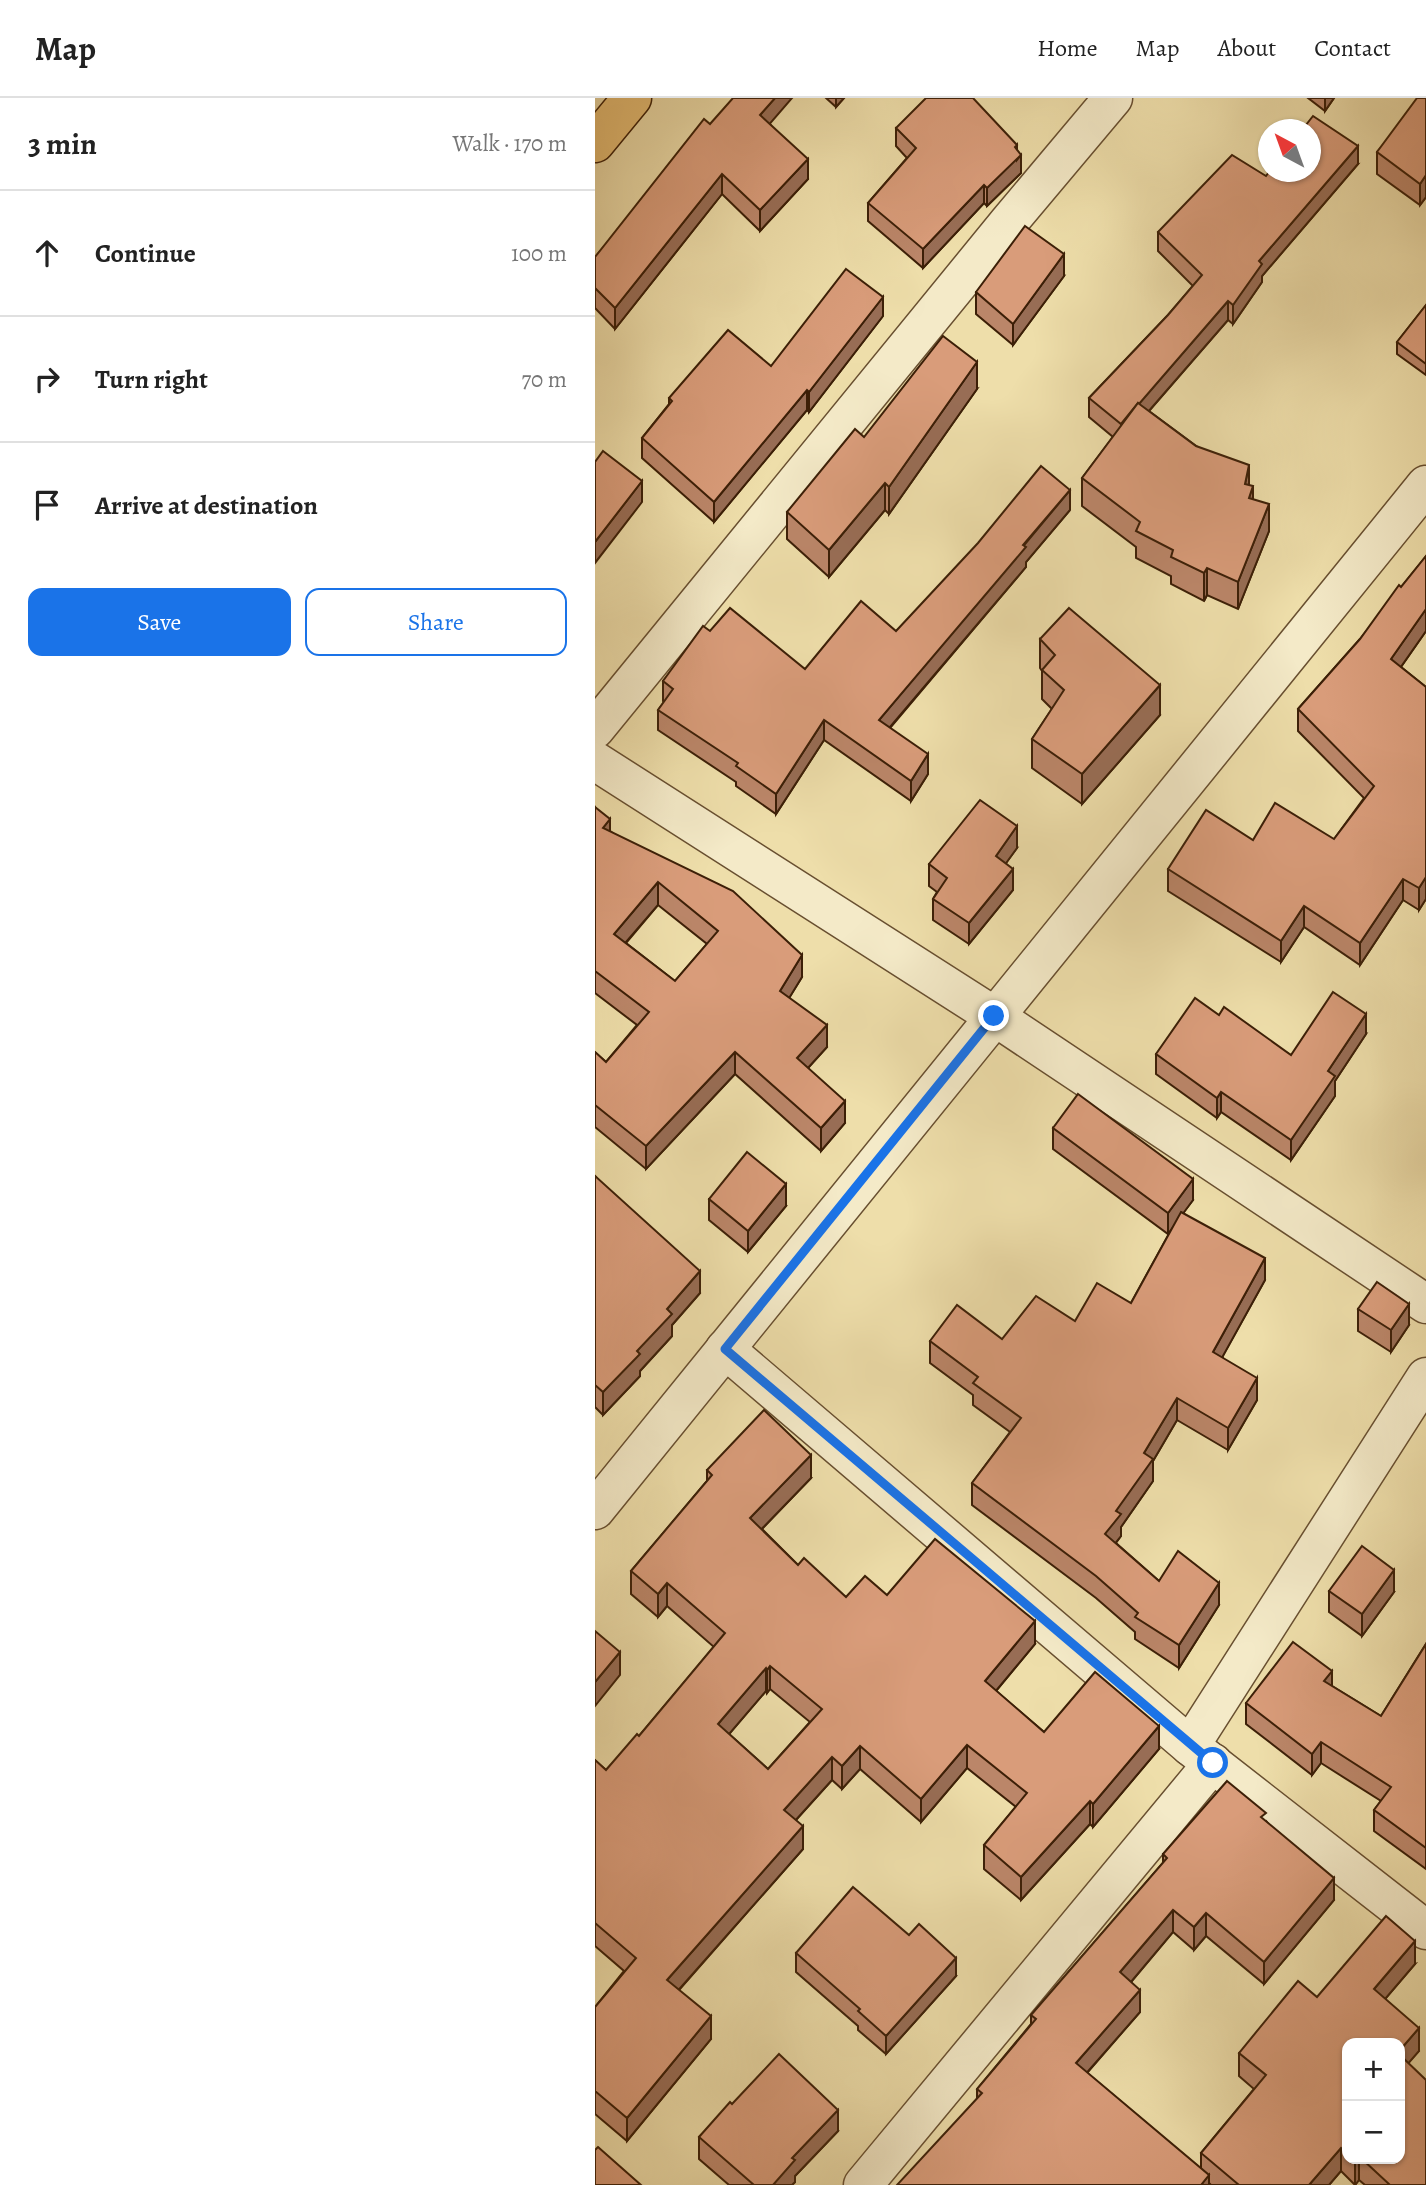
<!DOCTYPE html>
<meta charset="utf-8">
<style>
:root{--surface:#fff;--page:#f2f2f2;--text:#222;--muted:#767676;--line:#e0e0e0;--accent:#1a73e8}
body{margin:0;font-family:Alegreya,serif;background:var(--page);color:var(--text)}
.controls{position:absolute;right:21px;bottom:21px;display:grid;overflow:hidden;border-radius:14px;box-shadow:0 2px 5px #0004}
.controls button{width:63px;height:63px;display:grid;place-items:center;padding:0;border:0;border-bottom:2px solid var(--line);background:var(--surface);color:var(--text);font:35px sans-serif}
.compass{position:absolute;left:663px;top:21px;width:63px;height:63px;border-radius:50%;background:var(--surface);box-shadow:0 2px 5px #0004;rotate:319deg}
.stop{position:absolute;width:21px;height:21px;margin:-16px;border:5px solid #1a73e8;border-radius:50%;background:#fff}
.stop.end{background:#1a73e8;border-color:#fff;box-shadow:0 2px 7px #0008}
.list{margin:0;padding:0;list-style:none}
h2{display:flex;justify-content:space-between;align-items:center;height:91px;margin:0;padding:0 28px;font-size:30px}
h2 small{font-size:23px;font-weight:400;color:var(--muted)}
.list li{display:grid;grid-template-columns:46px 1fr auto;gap:21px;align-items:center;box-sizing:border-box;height:126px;padding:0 28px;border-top:2px solid var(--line)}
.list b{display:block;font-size:26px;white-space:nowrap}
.list em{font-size:23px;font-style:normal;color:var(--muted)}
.actions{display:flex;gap:14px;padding:21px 28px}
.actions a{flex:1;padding:16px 0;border:2px solid var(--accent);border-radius:14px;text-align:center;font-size:24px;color:var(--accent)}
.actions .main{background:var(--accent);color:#fff}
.icon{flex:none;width:38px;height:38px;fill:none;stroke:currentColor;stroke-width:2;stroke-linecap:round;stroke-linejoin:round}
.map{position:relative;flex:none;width:831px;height:2087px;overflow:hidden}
header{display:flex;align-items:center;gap:42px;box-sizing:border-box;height:98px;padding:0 35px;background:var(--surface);border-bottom:2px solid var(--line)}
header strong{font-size:33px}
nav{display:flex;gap:38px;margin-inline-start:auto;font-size:24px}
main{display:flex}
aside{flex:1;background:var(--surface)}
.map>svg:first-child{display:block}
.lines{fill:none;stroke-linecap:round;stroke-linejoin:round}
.minor-casing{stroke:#684f30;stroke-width:41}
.primary-casing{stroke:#3c1f07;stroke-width:41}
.minor{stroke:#f4eac8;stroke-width:38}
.primary{stroke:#e7bf75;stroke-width:38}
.wall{fill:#bb8669;stroke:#3c1f07;stroke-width:2;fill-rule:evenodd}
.shaded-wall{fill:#986d55;stroke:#3c1f07;stroke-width:2}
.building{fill:#d99c7a;stroke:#3c1f07;stroke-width:2;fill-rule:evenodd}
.route{stroke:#1a73e8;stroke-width:9}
</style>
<header>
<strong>Map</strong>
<nav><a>Home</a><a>Map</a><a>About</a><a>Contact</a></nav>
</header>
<main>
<aside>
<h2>3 min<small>Walk · 170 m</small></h2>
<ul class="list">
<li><svg class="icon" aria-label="ahead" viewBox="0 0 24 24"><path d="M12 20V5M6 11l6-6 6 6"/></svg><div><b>Continue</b></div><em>100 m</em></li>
<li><svg class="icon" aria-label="right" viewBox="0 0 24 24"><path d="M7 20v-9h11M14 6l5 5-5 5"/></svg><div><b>Turn right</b></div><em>70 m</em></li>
<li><svg class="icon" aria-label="arrive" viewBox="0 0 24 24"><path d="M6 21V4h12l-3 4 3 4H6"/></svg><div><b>Arrive at destination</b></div></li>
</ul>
<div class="actions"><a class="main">Save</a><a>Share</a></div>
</aside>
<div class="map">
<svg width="831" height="2087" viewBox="0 0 831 2087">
<rect width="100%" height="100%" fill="#eedeaa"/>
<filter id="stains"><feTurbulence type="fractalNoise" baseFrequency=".00286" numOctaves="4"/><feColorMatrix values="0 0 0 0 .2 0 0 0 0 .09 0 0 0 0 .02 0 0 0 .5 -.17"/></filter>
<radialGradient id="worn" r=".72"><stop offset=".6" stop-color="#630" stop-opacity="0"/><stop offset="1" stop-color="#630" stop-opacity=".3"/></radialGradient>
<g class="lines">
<defs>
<g id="minor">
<path d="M 0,631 L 413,125 L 518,0"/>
<path d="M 0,663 L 399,918 L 831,1206"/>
<path d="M 130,1251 L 595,1648 L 831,1832"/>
<path d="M 0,1412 L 831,387"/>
<path d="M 595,1648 L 831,1279"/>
<path d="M 268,2087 L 618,1665"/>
</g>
<path id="primary" d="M 0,45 L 37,0"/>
</defs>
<!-- minor casing -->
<use href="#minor" class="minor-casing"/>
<!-- primary casing -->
<use href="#primary" class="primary-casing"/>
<!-- minor -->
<use href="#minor" class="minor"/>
<!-- primary -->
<use href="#primary" class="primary"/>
</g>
<!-- wall -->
<g class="wall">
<path d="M 231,0 L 249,0 L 241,9 Z"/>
<path d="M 713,0 L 739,0 L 730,13 Z"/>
<path d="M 831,0 L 831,99 L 825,107 L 782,76 L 782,54 Z"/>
<path d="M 115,26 L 175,26 L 213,81 L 165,133 L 127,96 L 20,231 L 0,210 L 0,159 Z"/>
<path d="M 301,30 L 422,52 L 426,75 L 392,108 L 389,105 L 328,170 L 273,123 L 273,105 L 312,60 L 301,48 Z"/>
<path d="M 763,66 L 667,178 L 667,184 L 638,226 L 633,222 L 554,313 L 654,387 L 658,401 L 674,433 L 643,511 L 612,497 L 609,503 L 576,486 L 576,478 L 541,460 L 541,449 L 487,408 L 487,380 L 518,339 L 494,319 L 494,300 L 573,217 L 598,188 L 563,153 L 563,134 L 671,78 Z"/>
<path d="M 469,178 L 418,247 L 381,216 L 381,194 Z"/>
<path d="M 831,207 L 831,277 L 802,256 L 802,244 Z"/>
<path d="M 288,218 L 214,314 L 212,312 L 119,424 L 47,360 L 47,340 L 74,306 L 74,300 L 176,268 Z"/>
<path d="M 382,291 L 294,416 L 290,412 L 234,479 L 192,441 L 192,414 L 269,339 Z"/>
<path d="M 475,412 L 431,464 L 431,469 L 295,630 L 333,676 L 316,703 L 229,642 L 181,716 L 141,688 L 141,684 L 63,632 L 63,612 L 69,604 L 68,603 L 68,583 L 115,533 L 210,571 L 301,533 Z"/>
<path d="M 831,458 L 831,533 L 806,569 L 831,589 L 831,801 L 824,812 L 808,802 L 765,867 L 709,829 L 686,864 L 573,793 L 573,771 L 658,742 L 739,741 L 769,700 L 703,633 L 703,611 L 765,541 Z"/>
<path d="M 445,541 L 565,617 L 487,706 L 437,670 L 437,641 L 457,611 L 447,601 L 447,573 L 445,570 Z"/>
<path d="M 0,709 L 15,733 L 207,879 L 194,900 L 232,949 L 213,970 L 250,1025 L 226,1053 L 140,976 L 51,1071 L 0,1029 L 0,954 L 11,964 L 42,927 L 0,895 ZM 63,807 L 112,846 L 80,883 L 31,845 Z"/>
<path d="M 422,750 L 411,765 L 418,792 L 374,846 L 338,822 L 338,801 L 342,794 L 334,788 L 334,766 Z"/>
<path d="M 624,917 L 696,957 L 771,936 L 740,983 L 740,998 L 696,1062 L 626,1014 L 622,1020 L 561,976 L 561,956 Z"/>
<path d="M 458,1030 L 598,1102 L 588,1115 L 670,1182 L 627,1259 L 662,1302 L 633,1352 L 582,1322 L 558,1363 L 558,1383 L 526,1429 L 526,1438 L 521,1445 L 564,1483 L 624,1507 L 584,1570 L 540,1541 L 540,1534 L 501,1500 L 377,1407 L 377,1385 L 415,1334 L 378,1307 L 378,1297 L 335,1265 L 335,1243 L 407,1241 L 480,1223 L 536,1205 L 576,1132 L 573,1136 L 458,1051 Z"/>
<path d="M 0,1078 L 105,1195 L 77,1227 L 77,1238 L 45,1273 L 45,1278 L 8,1317 L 0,1309 Z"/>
<path d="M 114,1101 L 191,1108 L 153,1154 L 114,1122 Z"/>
<path d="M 763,1211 L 814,1227 L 796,1254 L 763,1233 Z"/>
<path d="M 112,1372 L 216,1380 L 167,1431 L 203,1467 L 251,1499 L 292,1497 L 440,1546 L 401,1593 L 449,1634 L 564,1651 L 498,1729 L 495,1726 L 426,1802 L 389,1771 L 389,1747 L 421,1709 L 372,1670 L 326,1724 L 265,1671 L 247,1691 L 237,1682 L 201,1722 L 208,1751 L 84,1892 L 116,1941 L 32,2043 L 0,2016 L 0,1909 L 29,1873 L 0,1848 L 0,1662 L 11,1672 L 44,1638 L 119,1549 L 72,1508 L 63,1519 L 36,1496 L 36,1473 L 112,1383 ZM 175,1591 L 215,1624 L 173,1671 L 134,1636 L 171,1593 L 172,1595 Z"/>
<path d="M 734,1493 L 799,1494 L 767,1538 L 734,1514 Z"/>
<path d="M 831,1546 L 831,1771 L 779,1733 L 779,1712 L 786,1703 L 726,1665 L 717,1677 L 651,1626 L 651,1605 L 737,1588 L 786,1618 Z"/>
<path d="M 671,1723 L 739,1802 L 669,1886 L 611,1838 L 599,1852 L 578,1834 L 536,1884 L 545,1914 L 492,1975 L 606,2071 L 606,2055 L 659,1991 L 644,1978 L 644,1955 L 722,1899 L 820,1866 L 790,1901 L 824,1953 L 813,1965 L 831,2087 L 770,2087 L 764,2082 L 760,2087 L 746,2073 L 734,2087 L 616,2087 L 614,2085 L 614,2087 L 382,2001 L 382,1991 L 436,1926 L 436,1917 L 568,1765 L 568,1756 ZM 752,1945 L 805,2061 L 752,2061 Z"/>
<path d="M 201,1855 L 361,1878 L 291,1956 L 263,1932 L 263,1928 L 201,1874 Z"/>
<path d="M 137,2006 L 243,2033 L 200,2078 L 200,2084 L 197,2087 L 134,2087 L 104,2061 L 104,2039 Z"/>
</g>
<!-- shaded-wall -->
<g class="shaded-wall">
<path d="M 180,0 L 197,0 L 165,37 L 165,17 Z"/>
<path d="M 241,0 L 249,0 L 241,9 Z"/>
<path d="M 730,0 L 739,0 L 730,13 Z"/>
<path d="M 422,47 L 422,62 L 426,57 L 426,75 L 392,108 L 392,90 Z"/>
<path d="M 763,48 L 763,66 L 667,178 L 667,184 L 638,226 L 638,207 L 664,163 Z"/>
<path d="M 213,61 L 213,81 L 165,133 L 165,112 Z"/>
<path d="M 127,76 L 127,96 L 20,231 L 20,210 Z"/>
<path d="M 831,77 L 831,99 L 825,107 L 825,86 Z"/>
<path d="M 389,87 L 389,105 L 328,170 L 328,151 Z"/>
<path d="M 469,156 L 469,178 L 418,247 L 418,226 Z"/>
<path d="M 288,199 L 288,218 L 214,314 L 214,294 Z"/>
<path d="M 633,203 L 633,222 L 526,345 L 526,326 Z"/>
<path d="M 382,264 L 382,291 L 294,416 L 294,389 Z"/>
<path d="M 212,292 L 212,312 L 119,424 L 119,404 Z"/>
<path d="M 654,367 L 654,394 L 650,386 Z"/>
<path d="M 47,383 L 47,404 L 0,465 L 0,444 Z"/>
<path d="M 290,385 L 290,412 L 234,479 L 234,452 Z"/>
<path d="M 658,388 L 658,416 L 654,400 Z"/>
<path d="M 475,392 L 475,412 L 431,464 L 431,469 L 284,642 L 284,622 Z"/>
<path d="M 674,406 L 674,433 L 643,511 L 643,484 Z"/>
<path d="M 612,470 L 612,497 L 609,503 L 609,475 Z"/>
<path d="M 831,511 L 831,533 L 796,583 L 796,561 Z"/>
<path d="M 565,587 L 565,617 L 487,706 L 487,676 Z"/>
<path d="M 229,622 L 229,642 L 181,716 L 181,696 Z"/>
<path d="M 333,656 L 333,676 L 316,703 L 316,683 Z"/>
<path d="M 15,721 L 15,743 L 8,730 Z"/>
<path d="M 422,728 L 422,750 L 401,779 L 401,758 Z"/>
<path d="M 418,771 L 418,792 L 374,846 L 374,825 Z"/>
<path d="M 831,779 L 831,801 L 824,812 L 824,790 Z"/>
<path d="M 808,781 L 808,802 L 765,867 L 765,845 Z"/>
<path d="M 63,784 L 63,807 L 19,858 L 19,836 Z"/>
<path d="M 709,808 L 709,829 L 686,864 L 686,843 Z"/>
<path d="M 207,857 L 207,879 L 185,915 L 185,893 Z"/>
<path d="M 771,916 L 771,936 L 740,983 L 740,998 L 696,1062 L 696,1042 L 733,973 Z"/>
<path d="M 232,927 L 232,949 L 202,982 L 202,960 Z"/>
<path d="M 140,954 L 140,976 L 51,1071 L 51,1048 Z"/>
<path d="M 626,994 L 626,1014 L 622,1020 L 622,1000 Z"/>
<path d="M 250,1003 L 250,1025 L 226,1053 L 226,1030 Z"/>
<path d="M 598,1081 L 598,1102 L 573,1136 L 573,1115 Z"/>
<path d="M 191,1086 L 191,1108 L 153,1154 L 153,1133 Z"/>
<path d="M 670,1160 L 670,1182 L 618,1276 L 618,1254 Z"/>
<path d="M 105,1173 L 105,1195 L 77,1227 L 77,1238 L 45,1273 L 45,1278 L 8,1317 L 8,1294 L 42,1253 L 72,1211 Z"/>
<path d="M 814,1206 L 814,1227 L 796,1254 L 796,1232 Z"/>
<path d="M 662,1280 L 662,1302 L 633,1352 L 633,1330 Z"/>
<path d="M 582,1300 L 582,1322 L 558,1363 L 558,1383 L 526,1429 L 526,1438 L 510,1458 L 510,1436 L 549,1355 Z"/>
<path d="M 216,1357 L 216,1380 L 155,1443 L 155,1420 Z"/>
<path d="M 799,1472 L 799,1494 L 767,1538 L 767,1516 Z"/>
<path d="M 72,1485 L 72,1508 L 63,1519 L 63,1496 Z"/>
<path d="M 624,1485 L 624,1507 L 584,1570 L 584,1547 Z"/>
<path d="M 440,1523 L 440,1546 L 390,1606 L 390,1583 Z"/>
<path d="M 25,1554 L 25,1577 L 0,1608 L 0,1584 Z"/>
<path d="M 175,1568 L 175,1591 L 172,1595 L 172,1572 Z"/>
<path d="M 171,1570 L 171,1593 L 123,1649 L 123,1626 Z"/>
<path d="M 737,1573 L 737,1594 L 729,1583 Z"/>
<path d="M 564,1628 L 564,1651 L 498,1729 L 498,1706 Z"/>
<path d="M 726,1644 L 726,1665 L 717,1677 L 717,1656 Z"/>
<path d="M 372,1647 L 372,1670 L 326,1724 L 326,1701 Z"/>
<path d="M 265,1648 L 265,1671 L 247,1691 L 247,1668 Z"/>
<path d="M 237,1659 L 237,1682 L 189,1735 L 189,1712 Z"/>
<path d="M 495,1703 L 495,1726 L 426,1802 L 426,1779 Z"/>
<path d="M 208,1728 L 208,1751 L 72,1905 L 72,1882 Z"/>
<path d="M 739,1780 L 739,1802 L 669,1886 L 669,1864 Z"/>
<path d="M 578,1812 L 578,1834 L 525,1897 L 525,1874 Z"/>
<path d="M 611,1815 L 611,1838 L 599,1852 L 599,1829 Z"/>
<path d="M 820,1843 L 820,1866 L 779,1914 L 779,1891 Z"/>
<path d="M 361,1860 L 361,1878 L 291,1956 L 291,1938 Z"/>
<path d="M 545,1892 L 545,1914 L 481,1987 L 481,1965 Z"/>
<path d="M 116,1918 L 116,1941 L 32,2043 L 32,2020 Z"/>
<path d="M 824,1930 L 824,1953 L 805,1975 L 805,1952 Z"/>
<path d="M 243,2012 L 243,2033 L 200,2078 L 200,2084 L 197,2087 L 178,2087 L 197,2060 Z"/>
<path d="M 746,2050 L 746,2073 L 734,2087 L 714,2087 Z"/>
<path d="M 763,2061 L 764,2061 L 764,2082 L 760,2087 L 760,2063 Z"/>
<path d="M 614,2077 L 614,2087 L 606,2087 Z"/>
</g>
<!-- building -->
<g class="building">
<path d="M 138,0 L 180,0 L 165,17 L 213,61 L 165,112 L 127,76 L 20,210 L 0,190 L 0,159 L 109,21 L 115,26 Z"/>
<path d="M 331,0 L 378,0 L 422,47 L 420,49 L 426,57 L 392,90 L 389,87 L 328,151 L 273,105 L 321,50 L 301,30 Z"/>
<path d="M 822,0 L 831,0 L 831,77 L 825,86 L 782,54 Z"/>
<path d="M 718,18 L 763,48 L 664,163 L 667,166 L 638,207 L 633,203 L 544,306 L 543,305 L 526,326 L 494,300 L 573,217 L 607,177 L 563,134 L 637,57 L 671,78 L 674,74 L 716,74 L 716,32 L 707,32 Z"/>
<path d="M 430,128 L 469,156 L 418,226 L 381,194 Z"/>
<path d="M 251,171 L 288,199 L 214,294 L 212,292 L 119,404 L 47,340 L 77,303 L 74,300 L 133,232 L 176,268 Z"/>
<path d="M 831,207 L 831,266 L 802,244 Z"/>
<path d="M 348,238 L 382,264 L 294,389 L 290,385 L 234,452 L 192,414 L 260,331 L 269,339 Z"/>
<path d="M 543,305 L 601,348 L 654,367 L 650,386 L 658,388 L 654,400 L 674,406 L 643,484 L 612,470 L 609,475 L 576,459 L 578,452 L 541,433 L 545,424 L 487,380 Z"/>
<path d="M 8,353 L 47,383 L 0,444 L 0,364 Z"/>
<path d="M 446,368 L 475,392 L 428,447 L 431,449 L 284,622 L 333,656 L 316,683 L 229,622 L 181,696 L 141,668 L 143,665 L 63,612 L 78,591 L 68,583 L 108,528 L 115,533 L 135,510 L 210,571 L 266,503 L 301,533 L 383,445 Z"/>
<path d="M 831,458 L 831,511 L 796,561 L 831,589 L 831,779 L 824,790 L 808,781 L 765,845 L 709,808 L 686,843 L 573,771 L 611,712 L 658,742 L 680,705 L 739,741 L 779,688 L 703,611 L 765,541 L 804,487 L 806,489 Z"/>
<path d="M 474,510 L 565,587 L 487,676 L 437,641 L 469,592 L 447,572 L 460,557 L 445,541 Z"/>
<path d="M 385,702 L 422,728 L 401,758 L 418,771 L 374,825 L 338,801 L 352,780 L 334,766 Z"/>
<path d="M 0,709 L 15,721 L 8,730 L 138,793 L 207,857 L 185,893 L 232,927 L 202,960 L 250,1003 L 226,1030 L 140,954 L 51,1048 L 0,1007 L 0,954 L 11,964 L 54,914 L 0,873 ZM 63,784 L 123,833 L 80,883 L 19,836 Z"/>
<path d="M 738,894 L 771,916 L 733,973 L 740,978 L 696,1042 L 626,994 L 622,1000 L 561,956 L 600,900 L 624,917 L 629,909 L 696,957 Z"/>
<path d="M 483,996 L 598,1081 L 573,1115 L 458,1030 Z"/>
<path d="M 152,1054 L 191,1086 L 153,1133 L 114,1101 Z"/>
<path d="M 0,1078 L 105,1173 L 72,1211 L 77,1216 L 42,1253 L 45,1256 L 8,1294 L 0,1287 Z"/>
<path d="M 586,1114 L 670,1160 L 618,1254 L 662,1280 L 633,1330 L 582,1300 L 549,1355 L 558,1361 L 521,1413 L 526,1416 L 510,1436 L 564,1483 L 583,1453 L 624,1485 L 584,1547 L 540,1519 L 543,1515 L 501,1478 L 377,1385 L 426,1320 L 378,1285 L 383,1279 L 335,1243 L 362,1207 L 407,1241 L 441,1198 L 480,1223 L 502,1185 L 536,1205 Z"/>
<path d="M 782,1184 L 814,1206 L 796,1232 L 763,1211 Z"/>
<path d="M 169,1312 L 216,1357 L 155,1420 L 203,1467 L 209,1460 L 251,1499 L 270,1478 L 292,1497 L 340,1441 L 440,1523 L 390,1583 L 449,1634 L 500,1574 L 564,1628 L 498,1706 L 495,1703 L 426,1779 L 389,1747 L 432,1695 L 372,1647 L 326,1701 L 265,1648 L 247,1668 L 237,1659 L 189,1712 L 208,1728 L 72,1882 L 116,1918 L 32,2020 L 0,1993 L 0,1909 L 41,1860 L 0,1825 L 0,1662 L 11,1672 L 42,1636 L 44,1638 L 130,1535 L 72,1485 L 63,1496 L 36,1473 L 117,1377 L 112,1372 ZM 175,1568 L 227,1611 L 173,1671 L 123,1626 L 171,1570 L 172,1572 Z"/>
<path d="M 767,1448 L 799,1472 L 767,1516 L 734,1493 Z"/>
<path d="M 0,1533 L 25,1554 L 0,1584 Z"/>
<path d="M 698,1544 L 737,1573 L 729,1583 L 786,1618 L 831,1546 L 831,1750 L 779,1712 L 796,1689 L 726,1644 L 717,1656 L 651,1605 Z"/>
<path d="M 632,1683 L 671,1715 L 666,1719 L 739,1780 L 669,1864 L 611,1815 L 599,1829 L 578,1812 L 525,1874 L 545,1892 L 481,1965 L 614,2077 L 606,2087 L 302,2087 L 387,1995 L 382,1991 L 441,1921 L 436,1917 L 572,1760 L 568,1756 Z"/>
<path d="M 258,1789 L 314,1837 L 324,1826 L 361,1860 L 291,1938 L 263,1913 L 265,1911 L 201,1855 Z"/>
<path d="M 791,1818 L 820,1843 L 779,1891 L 824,1930 L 805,1952 L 805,1945 L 752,1945 L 752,2056 L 746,2050 L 714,2087 L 644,2087 L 606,2055 L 671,1977 L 644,1955 L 703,1883 L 722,1899 Z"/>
<path d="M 184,1956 L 243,2012 L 197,2060 L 200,2062 L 178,2087 L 159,2087 L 104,2039 L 135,2004 L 137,2006 Z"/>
<path d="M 805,1957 L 831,1982 L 831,2087 L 795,2087 L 767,2061 L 805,2061 Z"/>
<path d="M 3,2049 L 46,2087 L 0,2087 L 0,2052 Z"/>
</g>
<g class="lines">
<!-- route -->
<path class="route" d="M 399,918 L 130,1251 L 618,1665"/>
</g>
<rect width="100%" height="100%" filter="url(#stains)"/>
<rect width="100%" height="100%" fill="url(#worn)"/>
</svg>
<div class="controls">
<button>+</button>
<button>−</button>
</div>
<svg class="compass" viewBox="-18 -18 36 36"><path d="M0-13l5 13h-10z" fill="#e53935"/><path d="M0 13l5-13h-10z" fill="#767676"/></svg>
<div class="stop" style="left:618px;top:1665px"></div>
<div class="stop end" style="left:399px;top:918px"></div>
</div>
</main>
